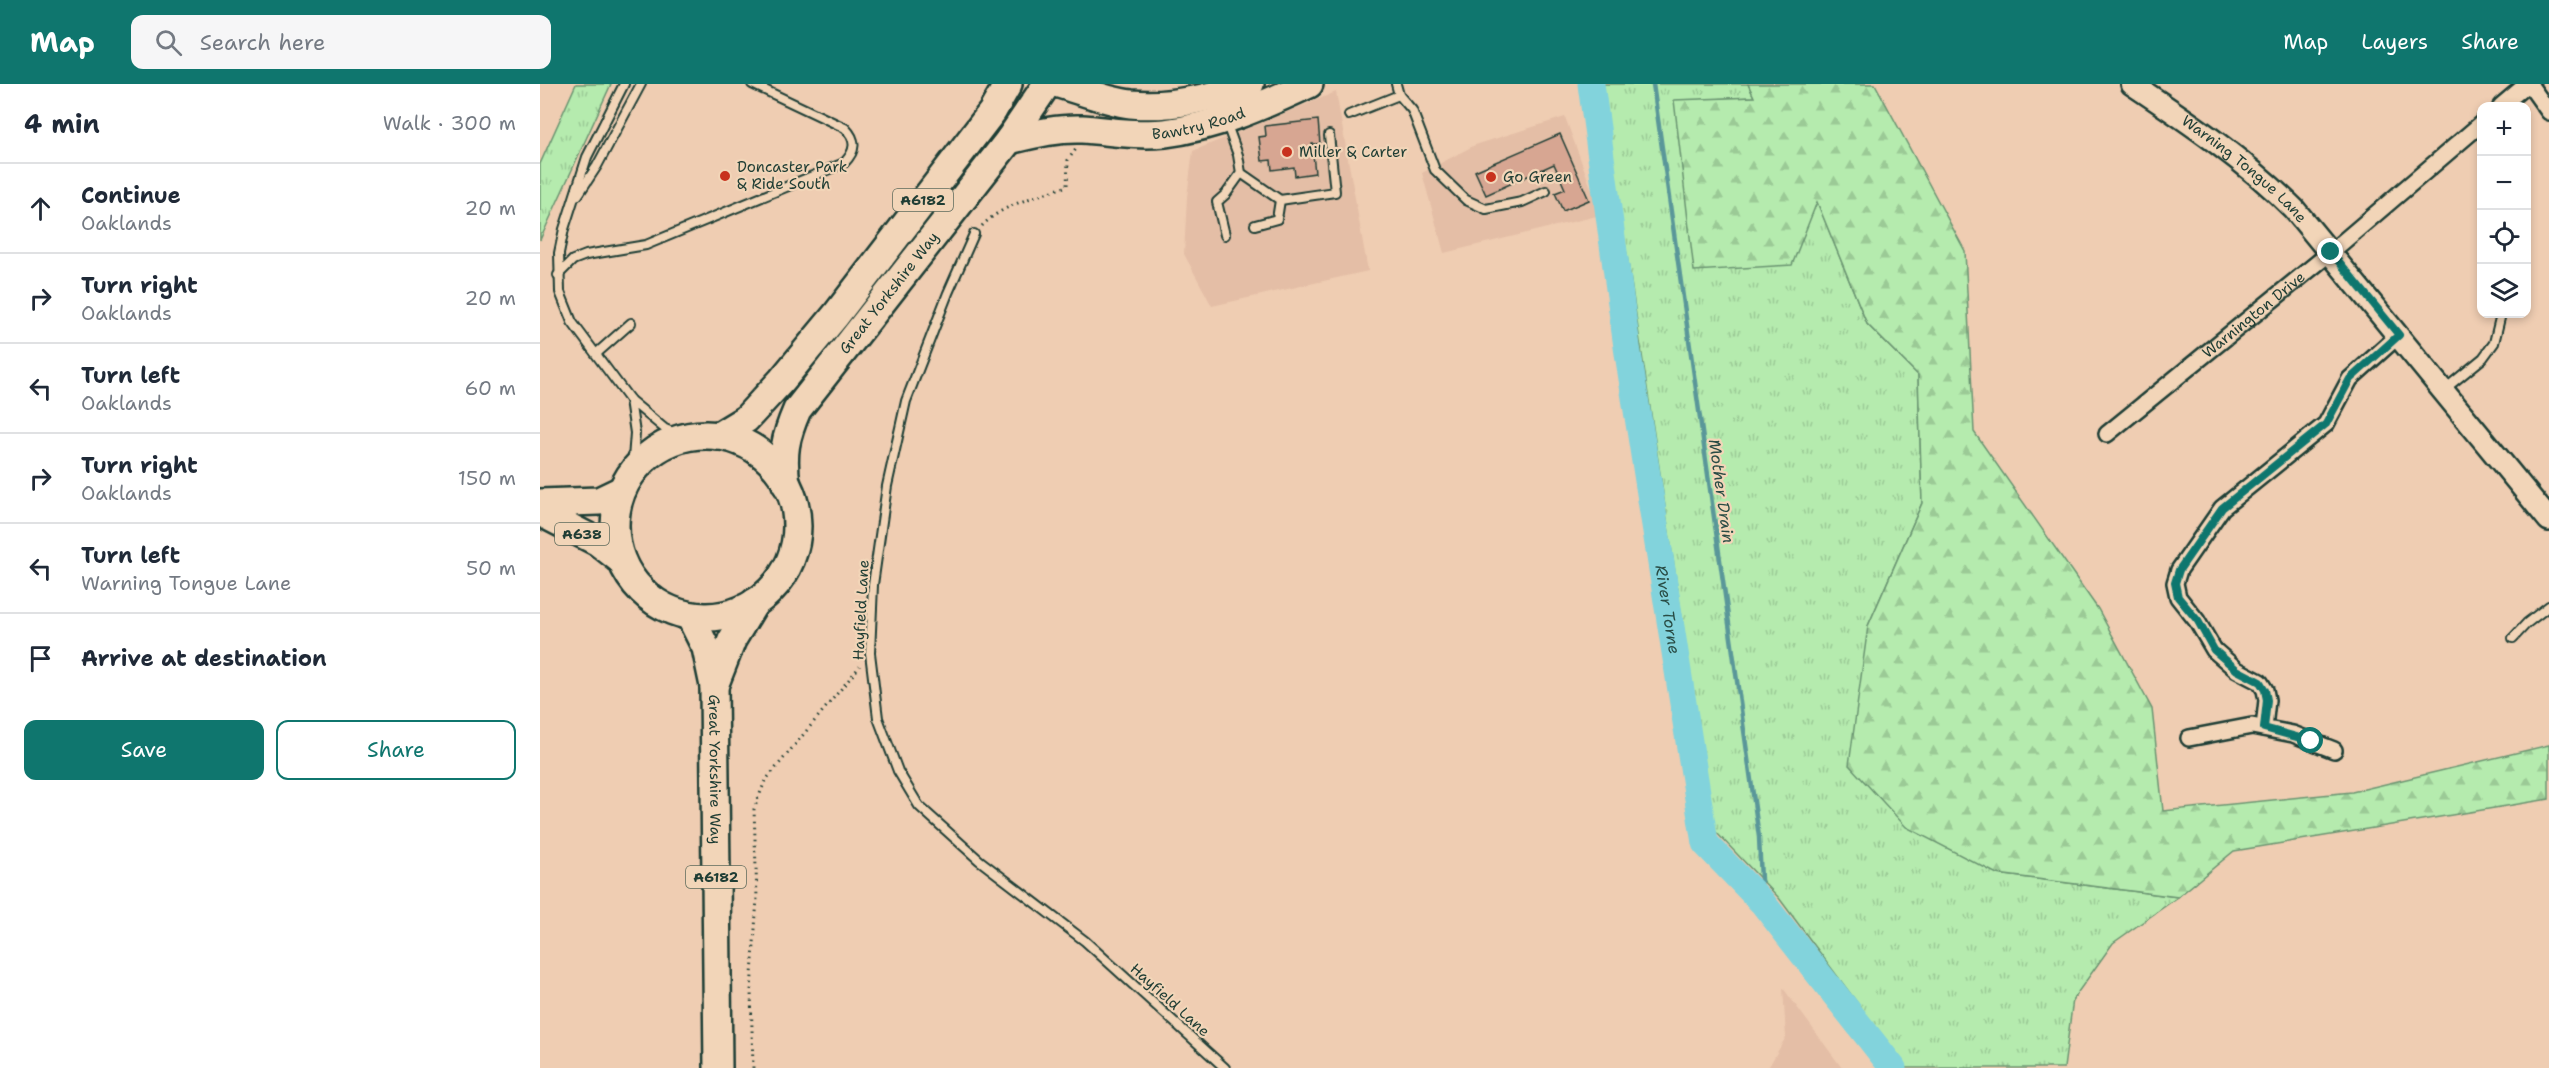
<!DOCTYPE html>
<meta charset="utf-8">
<style>
:root{--surface:#fff;--page:#f6f6f7;--text:#1f2937;--muted:#747a83;--line:#e0e1e3;--accent:#0f766e}
body{margin:0;font-family:"Shantell Sans",sans-serif;background:var(--page);color:var(--text)}
.controls{position:absolute;right:18px;top:18px;display:grid;overflow:hidden;border-radius:12px;box-shadow:0 3px 9px #0003}
.controls button{width:54px;height:54px;display:grid;place-items:center;padding:0;border:0;border-bottom:2px solid var(--line);background:var(--surface);color:var(--text);font:30px sans-serif}
.stop{position:absolute;width:18px;height:18px;margin:-14px;border:4px solid #0f766e;border-radius:50%;background:#fff}
.stop.end{background:#0f766e;border-color:#fff;box-shadow:0 2px 6px #0008}
.list{margin:0;padding:0;list-style:none}
h2{display:flex;justify-content:space-between;align-items:center;height:78px;margin:0;padding:0 24px;font-size:26px}
h2 small{font-size:20px;font-weight:400;color:var(--muted)}
.list li{display:grid;grid-template-columns:39px 1fr auto;gap:18px;align-items:center;box-sizing:border-box;height:90px;padding:0 24px;border-top:2px solid var(--line)}
.list b{display:block;font-size:22px;white-space:nowrap}
.list p{margin:0;font-size:20px;white-space:nowrap;color:var(--muted)}
.list em{font-size:20px;font-style:normal;color:var(--muted)}
.actions{display:flex;gap:12px;padding:18px 24px}
.actions a{flex:1;padding:14px 0;border:2px solid var(--accent);border-radius:12px;text-align:center;font-size:21px;color:var(--accent)}
.actions .main{background:var(--accent);color:#fff}
.icon{flex:none;width:33px;height:33px;fill:none;stroke:currentColor;stroke-width:2;stroke-linecap:round;stroke-linejoin:round}
.map{position:relative;flex:none;width:2009px;height:984px;overflow:hidden}
header{display:flex;align-items:center;gap:36px;box-sizing:border-box;height:84px;padding:0 30px;background:var(--accent);color:#fff}
header strong{font-size:28px}
nav{display:flex;gap:33px;margin-inline-start:auto;font-size:21px}
.search{width:420px;height:54px;background:var(--page);display:flex;align-items:center;gap:15px;box-sizing:border-box;padding:0 21px;border-radius:12px;color:var(--muted);font-size:22px}
main{display:flex}
aside{flex:1;background:var(--surface)}
.map>svg:first-child{display:block}
.built{fill:#e4bea6}
.grass{fill:url(#grass-tufts);stroke:#6a9471;stroke-width:1.5}
.forest{fill:url(#forest-firs);stroke:#6a9471;stroke-width:1.5}
.lines{fill:none;stroke-linecap:round;stroke-linejoin:round}
.stream{stroke:#5a9799;stroke-width:4.5}
.river{stroke:#82d3dc;stroke-width:27}
.building{fill:#d7a692;stroke:#1f3d34;stroke-width:1.5}
.lane-casing{stroke:#1f3d34;stroke-width:12}
.street-casing{stroke:#1f3d34;stroke-width:20}
.secondary-casing{stroke:#1f3d34;stroke-width:26}
.highway-casing{stroke:#1f3d34;stroke-width:32}
.path{stroke:#1f3d34;stroke-width:3;stroke-dasharray:1.5 4.5;stroke-linecap:butt}
.lane{stroke:#f2d5b8;stroke-width:8}
.street{stroke:#f2d5b8;stroke-width:15}
.secondary{stroke:#f2d5b8;stroke-width:21}
.highway{stroke:#f2d5b8;stroke-width:27}
.route{stroke:#0f766e;stroke-width:8}
.poi-dot{fill:#c8321e;stroke:#f2d5b8;stroke-width:2}
.labels{text-anchor:middle;stroke-width:4.5;stroke-linejoin:round;paint-order:stroke}
.shield{fill:#f2d5b8;stroke:#5e6b5c;stroke-width:1.5}
.shield-label{font-size:14px;font-weight:bold;fill:#1f3d34}
.street-label{font-size:15px;fill:#1f3d34;stroke:#f2d5b8}
.poi-label{font-size:15px;fill:#1f3d34;stroke:#f2d5b8;text-anchor:start}
.water-label{font-size:16px;font-style:italic;fill:#294c45;stroke:#f2d5b8}
</style>
<header>
<strong>Map</strong>
<div class="search"><svg class="icon" aria-label="search" viewBox="0 0 24 24"><circle cx="10" cy="10" r="6"/><path d="M15 15l6 6"/></svg>Search here</div>
<nav><a>Map</a><a>Layers</a><a>Share</a></nav>
</header>
<main>
<aside>
<h2>4 min<small>Walk · 300 m</small></h2>
<ul class="list">
<li><svg class="icon" aria-label="ahead" viewBox="0 0 24 24"><path d="M12 20V5M6 11l6-6 6 6"/></svg><div><b>Continue</b><p>Oaklands</p></div><em>20 m</em></li>
<li><svg class="icon" aria-label="right" viewBox="0 0 24 24"><path d="M7 20v-9h11M14 6l5 5-5 5"/></svg><div><b>Turn right</b><p>Oaklands</p></div><em>20 m</em></li>
<li><svg class="icon" aria-label="left" viewBox="0 0 24 24"><path d="M17 20v-9H6M10 6l-5 5 5 5"/></svg><div><b>Turn left</b><p>Oaklands</p></div><em>60 m</em></li>
<li><svg class="icon" aria-label="right" viewBox="0 0 24 24"><path d="M7 20v-9h11M14 6l5 5-5 5"/></svg><div><b>Turn right</b><p>Oaklands</p></div><em>150 m</em></li>
<li><svg class="icon" aria-label="left" viewBox="0 0 24 24"><path d="M17 20v-9H6M10 6l-5 5 5 5"/></svg><div><b>Turn left</b><p>Warning Tongue Lane</p></div><em>50 m</em></li>
<li><svg class="icon" aria-label="arrive" viewBox="0 0 24 24"><path d="M6 21V4h12l-3 4 3 4H6"/></svg><div><b>Arrive at destination</b></div></li>
</ul>
<div class="actions"><a class="main">Save</a><a>Share</a></div>
</aside>
<div class="map">
<svg width="2009" height="984" viewBox="0 0 2009 984">
<defs>
<pattern id="grass-tufts" width="24" height="20" patternUnits="userSpaceOnUse" patternTransform="scale(1.5)"><rect width="24" height="20" fill="#b5ebae"/><path d="M3 7l-1-3M5 7V3M7 7l1-3M15 17l-1-3M17 17v-4M19 17l1-3" fill="none" stroke="#9bca96"/></pattern>
<pattern id="forest-firs" width="22" height="20" patternUnits="userSpaceOnUse" patternTransform="scale(1.5)"><rect width="22" height="20" fill="#b5ebae"/><path d="M5 1l3.5 6h-7zM16 11l3.5 6h-7z" fill="#9bca96"/></pattern>
</defs>
<rect width="100%" height="100%" fill="#efcdb2"/>
<filter id="ink" filterUnits="userSpaceOnUse"><feTurbulence type="fractalNoise" baseFrequency=".0167" numOctaves="2"/><feDisplacementMap in="SourceGraphic" scale="12" xChannelSelector="R" yChannelSelector="G"/><feConvolveMatrix kernelMatrix="1 2 1 2 8 2 1 2 1" color-interpolation-filters="sRGB"/></filter>
<g filter="url(#ink)">
<!-- built -->
<g class="built">
<path d="M 796,8 L 828,187 L 672,222 L 644,170 L 647,113 L 653,67 Z"/>
<path d="M 1025,33 L 1061,131 L 904,169 L 882,89 L 935,61 Z"/>
<path d="M 1243,904 L 1302,984 L 1228,984 L 1246,953 Z"/>
</g>
<!-- grass -->
<g class="grass">
<path d="M 36,0 L 71,0 L 0,156 L 0,80 Z"/>
<path d="M 1061,0 L 1208,0 L 1214,13 L 1134,17 L 1277,117 L 1327,240 L 1378,291 L 1382,419 L 1328,542 L 1457,790 L 1638,813 L 1573,859 L 1533,915 L 1524,984 L 1366,984 L 1239,814 L 1174,746 Z"/>
</g>
<!-- forest -->
<path class="forest" d="M 1208,0 L 1335,0 L 1425,167 L 1434,348 L 1558,525 L 1612,625 L 1623,727 L 1812,708 L 2009,661 L 2009,715 L 1694,767 L 1638,813 L 1457,790 L 1366,743 L 1309,681 L 1328,542 L 1382,419 L 1378,291 L 1327,240 L 1277,118 L 1252,181 L 1154,187 L 1134,16 L 1214,13 Z"/>
<g class="lines">
<!-- stream -->
<path class="stream" d="M 1113,0 L 1219,753 L 1222,818"/>
<!-- river -->
<path class="river" id="s1" d="M 1051,0 L 1087,263 L 1165,759 L 1222,818 L 1353,984"/>
</g>
<!-- building -->
<g class="building">
<path d="M 778,36 L 780,60 L 772,60 L 775,89 L 755,92 L 754,83 L 732,86 L 731,76 L 722,77 L 719,53 L 726,52 L 725,42 Z"/>
<path d="M 1020,50 L 1049,116 L 1023,127 L 1015,109 L 1025,105 L 1014,80 L 946,111 L 935,87 Z"/>
</g>
<g class="lines">
<defs>
<g id="lane">
<path d="M 84,0 L 47,73 L 24,145 L 19,169 L 20,208 L 32,238 L 90,316 L 125,345 L 145,353"/>
<path d="M 859,11 L 872,26 L 895,86 L 926,116 L 946,125 L 982,118 L 1006,107"/>
<path d="M 809,31 L 859,11 L 856,0"/>
<path d="M 686,38 L 698,71 L 701,89 L 740,116 L 737,135 L 715,141"/>
<path d="M 38,111 L 57,82 L 101,0"/>
<path d="M 740,116 L 795,108 L 789,51"/>
<path d="M 434,150 L 408,209 L 366,317 L 347,402 L 333,501 L 330,569 L 338,634 L 358,687 L 379,722 L 439,776 L 545,857 L 685,984"/>
<path d="M 685,151 L 677,118 L 686,110 L 701,89"/>
<path d="M 18,191 L 33,176 L 46,171 L 106,161 L 304,79 C 316,67 317,56 305,44 L 212,0"/>
<path d="M 57,269 L 91,239"/>
<path d="M 1905,305 L 1943,274 L 1954,259 L 1960,234"/>
<path d="M 90,316 L 95,349 L 92,388"/>
<path d="M 1973,554 L 1987,539 L 2009,522"/>
</g>
<g id="street">
<path d="M 1989,0 L 2009,28"/>
<path d="M 1961,22 L 1987,0"/>
<path id="s2" d="M 1567,350 L 1791,168 L 1942,39"/>
<path d="M 1724,644 L 1727,616 L 1725,606 L 1720,598 L 1697,586 L 1674,566 L 1657,537 L 1638,513 L 1635,499 L 1639,486 L 1682,424 L 1786,340 L 1810,295 L 1859,251"/>
<path d="M 1649,654 L 1712,642 L 1753,650 L 1794,666"/>
</g>
<g id="secondary">
<path id="s3" d="M 1592,0 C 1649,38 1705,76 1754,125 L 2009,436"/>
</g>
<g id="highway">
<path d="M 519,0 C 542,7 567,17 591,20 C 632,24 673,13 710,0"/>
<path id="s4" d="M 469,56 C 494,50 517,44 542,45 C 570,47 597,52 625,49 C 675,43 724,21 769,0"/>
<circle cx="166" cy="442" r="91"/>
<path d="M 178,352 L 206,335 L 242,296 L 296,231 L 452,28 L 468,0"/>
<path id="s5" d="M 246,400 C 242,369 245,354 257,326 L 469,56 L 507,0"/>
<path d="M 0,419 L 59,417 L 82,406"/>
<path d="M 0,428 L 58,458 L 81,476"/>
<path id="s6" d="M 150,532 L 166,564 L 174,602 L 178,984"/>
<path d="M 174,602 L 192,556 L 215,518"/>
</g>
</defs>
<!-- lane casing -->
<use href="#lane" class="lane-casing"/>
<!-- street casing -->
<use href="#street" class="street-casing"/>
<!-- secondary casing -->
<use href="#secondary" class="secondary-casing"/>
<!-- highway casing -->
<use href="#highway" class="highway-casing"/>
<!-- path -->
<g class="path">
<path d="M 442,142 C 462,120 499,112 527,102 L 528,76 L 536,65"/>
<path d="M 213,984 L 211,907 L 217,814 L 214,725 L 225,697 L 320,582"/>
</g>
<!-- lane -->
<use href="#lane" class="lane"/>
<!-- street -->
<use href="#street" class="street"/>
<!-- secondary -->
<use href="#secondary" class="secondary"/>
<!-- highway -->
<use href="#highway" class="highway"/>
</g>
</g>
<g class="lines" filter="url(#ink)">
<!-- route -->
<path class="route" d="M 1771,657 L 1724,644 L 1727,616 L 1725,606 L 1720,598 L 1697,586 L 1674,566 L 1658,537 L 1638,513 L 1635,499 L 1639,486 L 1682,424 L 1786,340 L 1810,295 L 1859,251 L 1791,168"/>
</g>
<!-- markers -->
<g class="poi-dot">
<circle cx="747" cy="68" r="6"/>
<circle cx="185" cy="92" r="6"/>
<circle cx="951" cy="93" r="6"/>
</g>
<g class="labels">
<!-- shield labels -->
<g class="shield">
<rect x="353" y="105" width="60" height="22" rx="4.5"/>
<rect x="15" y="439" width="54" height="22" rx="4.5"/>
<rect x="146" y="782" width="60" height="22" rx="4.5"/>
</g>
<g class="shield-label">
<text x="383" y="121">A6182</text>
<text x="42" y="455">A638</text>
<text x="176" y="798">A6182</text>
</g>
<!-- street labels -->
<g class="street-label">
<text dy="5" stroke="none"><textPath href="#s4" startOffset="192">Bawtry Road</textPath></text>
<text dy="5" stroke="none"><textPath href="#s3" startOffset="141">Warning Tongue Lane</textPath></text>
<text dy="5" stroke="none"><textPath href="#s5" startOffset="225">Great Yorkshire Way</textPath></text>
<text dy="5" stroke="none"><textPath href="#s2" startOffset="189">Warnington Drive</textPath></text>
<text transform="translate(321 526) rotate(-87)" y="5">Hayfield Lane</text>
<text dy="5" stroke="none"><textPath href="#s6" startOffset="158">Great Yorkshire Way</textPath></text>
<text transform="translate(630 916) rotate(42)" y="5">Hayfield Lane</text>
</g>
<!-- poi labels -->
<g class="poi-label">
<text x="759" y="73">Miller &amp; Carter</text>
<text x="197" y="88">Doncaster Park<tspan x="197" dy="17">&amp; Ride South</tspan></text>
<text x="963" y="98">Go Green</text>
</g>
<!-- water labels -->
<g class="water-label">
<text transform="translate(1182 407) rotate(82)" y="6">Mother Drain</text>
<text dy="6" stroke="none"><textPath href="#s1" startOffset="531">River Torne</textPath></text>
</g>
</g>
</svg>
<div class="controls">
<button>+</button>
<button>−</button>
<button><svg class="icon" aria-label="locate" viewBox="0 0 24 24"><circle cx="12" cy="12" r="6"/><path d="M12 2v4M12 18v4M2 12h4M18 12h4"/></svg></button>
<button><svg class="icon" aria-label="layers" viewBox="0 0 24 24"><path d="M12 4l9 5-9 5-9-5zM3 14l9 5 9-5"/></svg></button>
</div>
<div class="stop" style="left:1771px;top:657px"></div>
<div class="stop end" style="left:1791px;top:168px"></div>
</div>
</main>
